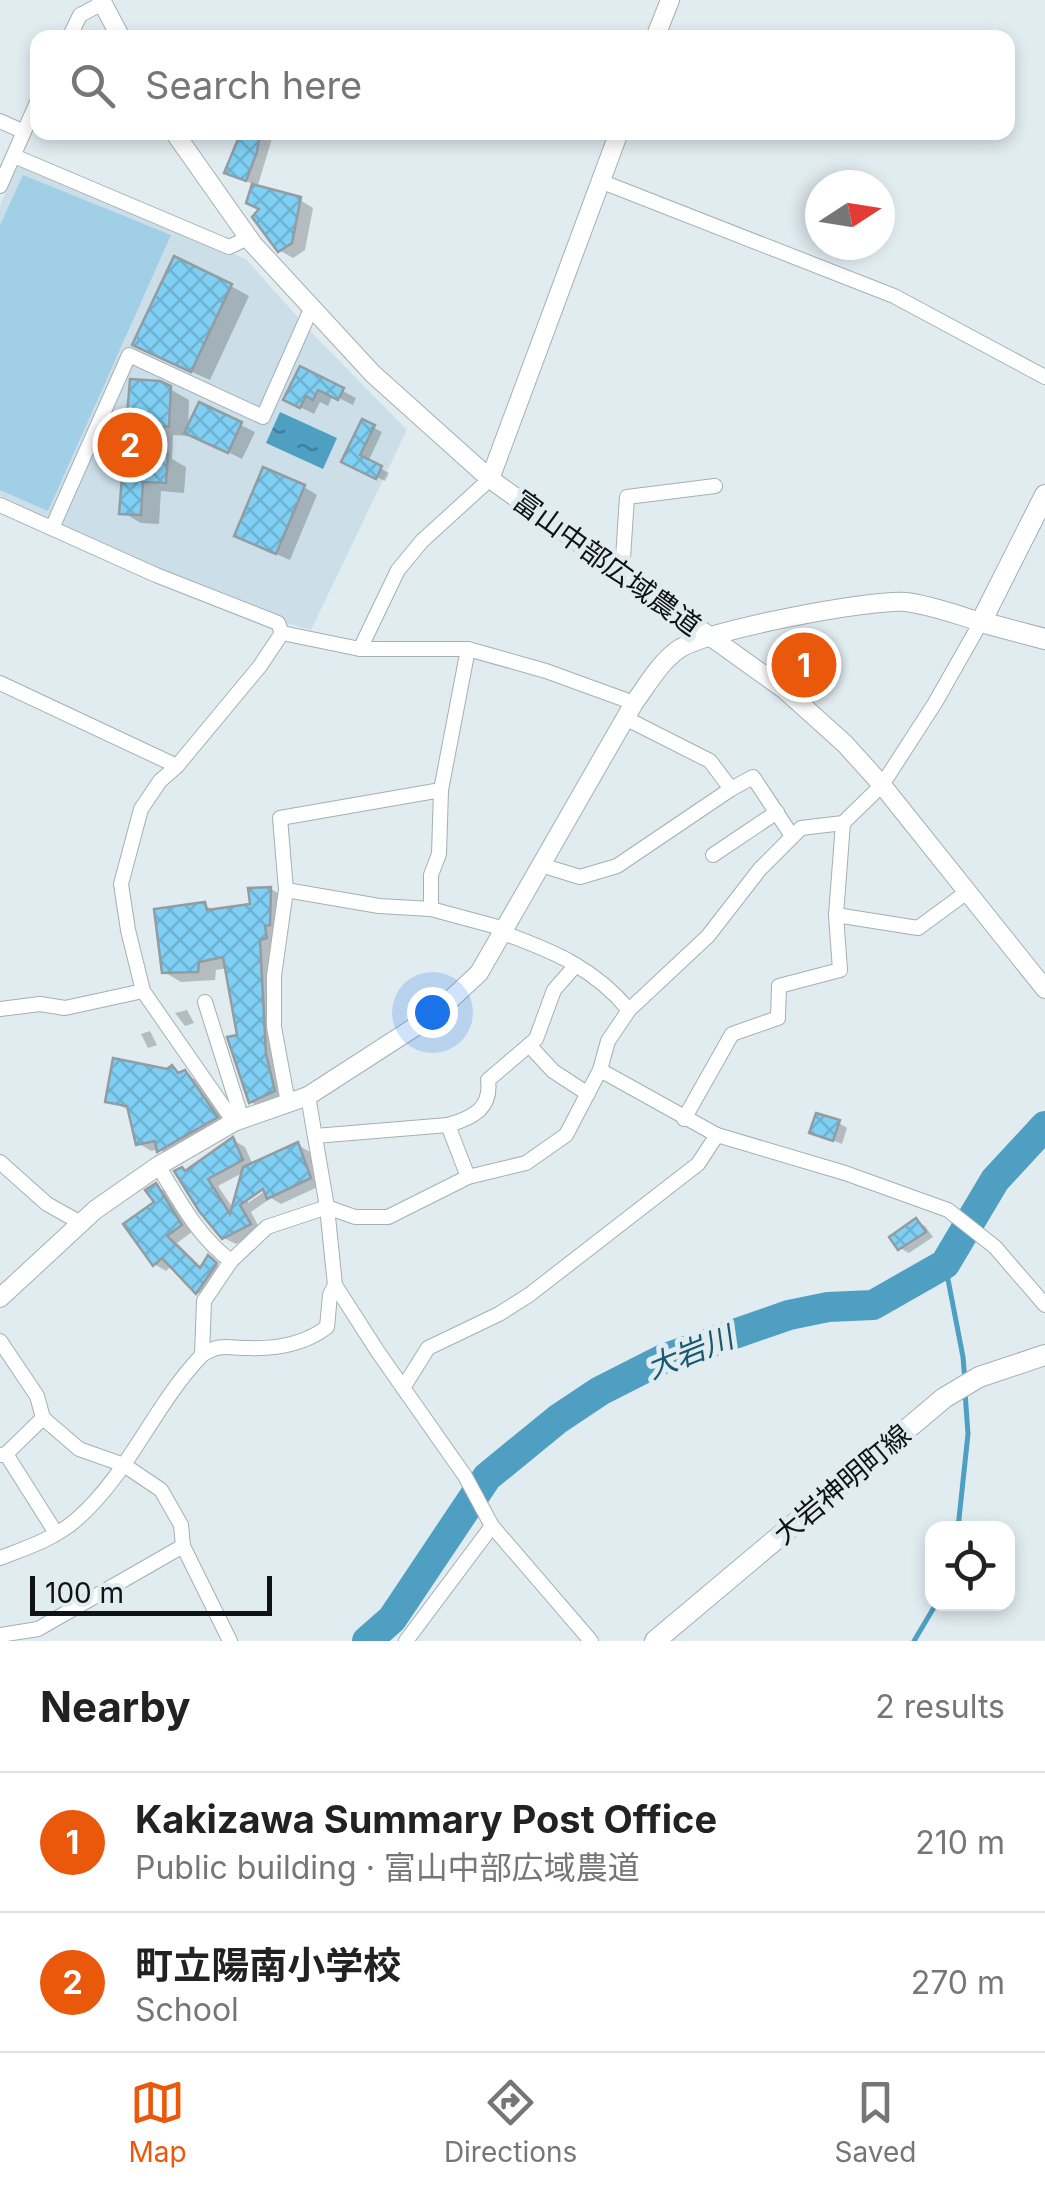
<!DOCTYPE html>
<meta charset="utf-8">
<style>
:root{--surface:#fff;--page:#f2f2f2;--text:#222;--muted:#767676;--line:#e0e0e0;--accent:#ea580c}
body{margin:0;font-family:Inter,"Noto Sans JP",sans-serif;background:var(--page);color:var(--text)}
.controls{position:absolute;right:30px;bottom:30px;display:grid;overflow:hidden;border-radius:20px;box-shadow:0 5px 15px #0003}
.controls button{width:90px;height:90px;display:grid;place-items:center;padding:0;border:0;border-bottom:2px solid var(--line);background:var(--surface);color:var(--text);font:50px sans-serif}
.compass{position:absolute;left:805px;top:170px;width:90px;height:90px;border-radius:50%;background:var(--surface);box-shadow:0 5px 15px #0003;rotate:78deg}
.scale{position:absolute;left:30px;bottom:25px;width:242px;box-sizing:border-box;padding-left:10px;border:5px solid #0f1315;border-top:0;font-size:28px;line-height:35px;white-space:nowrap;color:#0f1315;-webkit-text-stroke:8px #e1ecf1;paint-order:stroke}
.you{position:absolute;left:432px;top:1012px;width:35px;height:35px;margin:-25px;border:8px solid #fff;border-radius:50%;background:#1a73e8;box-shadow:0 0 0 15px #1a73e833}
.badge{display:grid;place-items:center;width:65px;height:65px;border-radius:50%;background:var(--accent);color:#fff;font-size:32px;font-weight:700}
.pin{position:absolute;translate:-50% -50%;border:5px solid #fff;box-shadow:0 2px 10px #0006}
.list{margin:0;padding:0;list-style:none}
h2{display:flex;justify-content:space-between;align-items:center;height:130px;margin:0;padding:0 40px;font-size:42px}
h2 small{font-size:32px;font-weight:400;color:var(--muted)}
.list li{display:grid;grid-template-columns:65px 1fr auto;gap:30px;align-items:center;box-sizing:border-box;height:140px;padding:0 40px;border-top:2px solid var(--line)}
.list b{display:block;font-size:38px;white-space:nowrap}
.list p{margin:0;font-size:32px;white-space:nowrap;color:var(--muted)}
.list em{font-size:32px;font-style:normal;color:var(--muted)}
.icon{flex:none;width:55px;height:55px;fill:none;stroke:currentColor;stroke-width:2;stroke-linecap:round;stroke-linejoin:round}
.map{position:relative;flex:none;width:1045px;height:1641px;overflow:hidden}
.search{position:absolute;background:var(--surface);box-shadow:0 5px 15px #0003;left:30px;right:30px;top:30px;height:110px;display:flex;align-items:center;gap:25px;box-sizing:border-box;padding:0 35px;border-radius:20px;color:var(--muted);font-size:38px}
.sheet{height:410px;background:var(--surface)}
nav{display:flex;justify-content:space-around;align-items:center;box-sizing:border-box;height:140px;border-top:2px solid var(--line);background:var(--surface);font-size:28px;color:var(--muted)}
nav a{display:grid;justify-items:center;gap:5px}
nav .on{color:var(--accent)}
.map>svg:first-child{display:block}
.built{fill:#ccdfe8}
.pitch{fill:#a1d0e6}
.water{fill:url(#water-ripples)}
.shadow{fill:#0003;fill-rule:evenodd}
.lines{fill:none;stroke-linecap:round;stroke-linejoin:round}
.stream{stroke:#4e9fc2;stroke-width:5}
.river{stroke:#4e9fc2;stroke-width:30}
.building{fill:url(#building-cross-hatch);stroke:#929ca1;stroke-width:2.5}
.minor-casing{stroke:#a5afb4;stroke-width:16}
.tertiary-casing{stroke:#a5afb4;stroke-width:20}
.secondary-casing{stroke:#a5afb4;stroke-width:22}
.minor{stroke:#fff;stroke-width:14}
.tertiary{stroke:#fff;stroke-width:18}
.secondary{stroke:#fff;stroke-width:20}
.labels{text-anchor:middle;stroke-width:10;stroke-linejoin:round;paint-order:stroke}
.street-label{font-size:28px;fill:#0f1315;stroke:#e1ecf1}
.water-label{font-size:30px;font-style:italic;fill:#185871;stroke:#e1ecf1}
</style>
<div class="map">
<svg width="1045" height="1641" viewBox="0 0 1045 1641">
<defs>
<pattern id="water-ripples" width="26" height="14" patternUnits="userSpaceOnUse" patternTransform="scale(2.5)"><rect width="26" height="14" fill="#4e9fc2"/><path d="M2 4q2-2 4 0t4 0M15 11q2-2 4 0t4 0" fill="none" stroke="#3f809c"/></pattern>
<pattern id="building-cross-hatch" width="8" height="8" patternUnits="userSpaceOnUse" patternTransform="scale(2.5)"><rect width="8" height="8" fill="#7fd0f4"/><path d="M0 0l8 8M0 8l8-8" fill="none" stroke="#6db2d0"/></pattern>
</defs>
<rect width="100%" height="100%" fill="#e1ecf1"/>
<!-- built -->
<path class="built" d="M 18,164 L 246,259 L 312,333 L 407,430 L 311,630 L 272,619 L 0,496 L 0,205 Z"/>
<!-- pitch -->
<path class="pitch" d="M 23,175 L 171,235 L 48,511 L 0,490 L 0,225 Z"/>
<!-- water -->
<path class="water" d="M 280,412 L 337,438 L 323,469 L 266,443 Z"/>
<!-- shadow -->
<g class="shadow">
<path d="M 243,132 L 274,132 L 257,188 L 300,200 L 313,208 L 305,250 L 293,258 L 279,250 L 262,209 L 249,202 L 255,185 L 239,178 Z"/>
<path d="M 231,286 L 249,296 L 210,380 L 154,355 Z"/>
<path d="M 301,369 L 356,398 L 353,405 L 333,395 L 328,406 L 320,402 L 314,414 L 300,407 Z"/>
<path d="M 132,382 L 170,389 L 189,400 L 188,431 L 200,405 L 255,432 L 242,459 L 188,432 L 187,436 L 173,435 L 172,459 L 186,467 L 184,493 L 161,491 L 159,524 L 141,523 L 122,512 Z"/>
<path d="M 363,422 L 382,432 L 368,462 L 389,473 L 385,481 L 353,466 Z"/>
<path d="M 304,487 L 317,495 L 290,560 L 251,543 Z"/>
<path d="M 271,889 L 288,899 L 287,934 L 282,935 L 276,950 L 282,1065 L 291,1101 L 268,1112 L 251,1102 L 228,968 L 216,970 L 215,980 L 181,982 L 164,972 L 204,905 L 216,911 L 252,906 Z"/>
<path d="M 187,1010 L 194,1023 L 185,1026 L 175,1013 Z"/>
<path d="M 150,1031 L 157,1045 L 148,1048 L 141,1034 Z"/>
<path d="M 172,1068 L 198,1081 L 229,1125 L 172,1158 L 159,1149 L 151,1151 L 138,1143 L 130,1110 L 108,1101 Z"/>
<path d="M 839,1123 L 847,1128 L 842,1144 L 812,1132 Z"/>
<path d="M 233,1140 L 245,1147 L 253,1165 L 298,1145 L 310,1152 L 322,1185 L 281,1204 L 271,1198 L 251,1212 L 261,1231 L 236,1244 L 224,1238 L 187,1172 ZM 244,1172 L 234,1210 L 218,1186 ZM 272,1180 L 275,1184 L 248,1203 L 248,1197 Z"/>
<path d="M 156,1186 L 167,1192 L 192,1232 L 177,1243 L 202,1268 L 209,1259 L 227,1271 L 208,1299 L 197,1292 L 172,1265 L 166,1271 L 154,1264 Z"/>
<path d="M 916,1221 L 925,1226 L 933,1237 L 909,1253 L 900,1248 Z"/>
</g>
<g class="lines">
<!-- stream -->
<g class="stream">
<path d="M 945,1264 L 963,1357 L 965,1381"/>
<path d="M 958,1528 L 968,1434 L 965,1392"/>
<path d="M 914,1641 L 936,1604"/>
</g>
<!-- river -->
<path class="river" d="M 367,1641 L 392,1619 L 487,1477 L 558,1419 L 600,1391 L 663,1359 L 789,1315 L 828,1307 L 873,1305 L 945,1264 L 995,1180 L 1045,1126"/>
</g>
<!-- building -->
<g class="building">
<path d="M 241,132 L 260,132 L 257,152 L 246,181 L 224,173 Z"/>
<path d="M 252,184 L 301,197 L 292,243 L 278,252 L 252,217 L 259,209 L 246,203 Z"/>
<path d="M 174,256 L 232,284 L 191,372 L 132,345 Z"/>
<path d="M 300,366 L 344,388 L 338,400 L 318,390 L 313,400 L 306,396 L 300,408 L 283,400 Z"/>
<path d="M 130,379 L 160,381 L 171,386 L 169,427 L 155,426 L 154,453 L 168,454 L 166,483 L 143,482 L 141,515 L 119,514 Z"/>
<path d="M 199,402 L 242,422 L 228,453 L 184,433 Z"/>
<path d="M 362,419 L 375,425 L 360,455 L 382,466 L 376,479 L 341,462 Z"/>
<path d="M 263,467 L 305,485 L 276,554 L 234,536 Z"/>
<path d="M 271,887 L 270,925 L 265,926 L 267,938 L 260,940 L 266,1054 L 275,1091 L 249,1103 L 227,1037 L 237,1035 L 223,957 L 199,962 L 198,972 L 162,973 L 154,909 L 205,902 L 207,910 L 250,904 L 248,888 Z"/>
<path d="M 113,1058 L 167,1069 L 172,1065 L 178,1073 L 185,1070 L 218,1117 L 157,1152 L 155,1141 L 136,1145 L 127,1106 L 105,1102 Z"/>
<path d="M 816,1113 L 840,1120 L 833,1141 L 809,1133 Z"/>
<path d="M 233,1137 L 243,1160 L 208,1179 L 230,1214 L 243,1167 L 298,1142 L 311,1178 L 267,1199 L 263,1189 L 240,1205 L 251,1224 L 222,1239 L 199,1211 L 174,1171 L 182,1167 L 185,1171 Z"/>
<path d="M 156,1183 L 182,1225 L 167,1236 L 200,1268 L 208,1255 L 217,1263 L 196,1294 L 162,1258 L 153,1266 L 123,1224 L 154,1202 L 145,1190 Z"/>
<path d="M 916,1218 L 926,1232 L 898,1250 L 889,1237 Z"/>
</g>
<g class="lines">
<defs>
<g id="minor">
<path d="M 69,38 L 80,15 L 103,3"/>
<path d="M 0,121 L 22,131"/>
<path d="M 14,156 L 229,247 L 248,238"/>
<path d="M 600,181 L 894,296 L 1045,377"/>
<path d="M 0,186 L 38,100"/>
<path d="M 0,505 L 156,575 L 278,623 L 282,633"/>
<path d="M 52,528 L 129,355 L 263,417 L 311,309"/>
<path d="M 622,573 L 627,497 L 715,486"/>
<path d="M 360,649 L 398,570 L 422,541 L 490,479"/>
<path d="M 0,683 L 177,766"/>
<path d="M 625,718 L 710,761 L 731,789 L 753,777 L 792,836"/>
<path d="M 441,790 L 468,649"/>
<path d="M 713,855 L 777,812"/>
<path d="M 541,865 L 580,877 L 617,866 L 731,789"/>
<path d="M 286,890 L 379,906 L 431,909 L 431,875 L 439,854 L 441,790 L 280,818 L 286,890 L 274,976 L 274,1027 L 288,1103"/>
<path d="M 431,909 L 505,929"/>
<path d="M 836,915 L 918,928 L 967,892"/>
<path d="M 503,933 C 553,951 594,968 629,1010"/>
<path d="M 576,965 L 554,990 L 536,1039 L 529,1045 L 553,1071 L 588,1094"/>
<path d="M 205,1002 L 242,1119"/>
<path d="M 0,1009 L 40,1004 L 65,1008 L 143,991"/>
<path d="M 600,1070 L 717,1135 L 845,1173 L 948,1210 L 995,1247 L 1045,1305"/>
<path d="M 308,1096 L 327,1207 L 335,1285 L 378,1352 L 465,1476 L 492,1526 L 591,1641"/>
<path d="M 684,1119 L 732,1034 L 778,1018 L 779,986 L 840,970 L 836,915 L 843,823"/>
<path d="M 234,1122 L 143,991 L 128,930 L 121,884 L 141,809 L 160,781 L 177,766 L 260,666 L 282,633 L 360,649 L 468,649 L 546,671 L 634,703"/>
<path d="M 315,1136 L 448,1125"/>
<path d="M 0,1162 L 47,1204 L 81,1223"/>
<path d="M 158,1166 C 180,1201 197,1236 231,1261"/>
<path d="M 468,1177 L 448,1125 C 473,1118 492,1108 488,1080 L 529,1045"/>
<path d="M 0,1341 L 37,1396 L 43,1418 L 6,1454 L 0,1455"/>
<path d="M 202,1355 C 219,1343 229,1348 248,1348 C 275,1349 305,1344 327,1327 L 330,1295 L 335,1285"/>
<path d="M 403,1388 L 428,1348 L 499,1314 L 529,1295 L 698,1164 L 717,1135"/>
<path d="M 43,1418 L 79,1449 L 124,1465 L 161,1490 L 181,1525 L 183,1546 L 230,1641"/>
<path d="M 6,1454 L 56,1533"/>
<path d="M 0,1558 C 26,1548 54,1539 76,1520 C 129,1474 154,1405 202,1355 L 204,1301 L 231,1261 L 267,1227 L 327,1207 L 355,1217 L 388,1217 L 468,1177 L 526,1163 L 566,1135 L 600,1070 L 608,1041 L 629,1010 L 708,936 L 760,869 L 801,828 L 843,823 L 882,785 L 935,703 L 981,622"/>
<path d="M 0,1635 L 38,1629 L 183,1546"/>
<path d="M 406,1641 L 492,1526"/>
</g>
<g id="tertiary">
<path d="M 101,0 L 121,38"/>
<path d="M 655,38 L 670,0"/>
<path d="M 174,132 L 253,244 L 373,374 L 490,479 L 785,690 L 845,744 L 882,785 L 1045,989"/>
<path d="M 490,479 L 619,132"/>
<path d="M 0,1298 L 95,1210 L 158,1166 L 234,1122 L 308,1096 L 435,1014 L 479,973 L 634,703 C 648,684 660,662 679,649 C 707,630 871,599 906,602 C 931,605 957,615 981,622"/>
</g>
<g id="secondary">
<path d="M 1045,495 L 981,622 L 1045,639"/>
<path d="M 655,1641 L 944,1398 L 979,1377 L 1045,1355"/>
</g>
</defs>
<!-- minor casing -->
<use href="#minor" class="minor-casing"/>
<!-- tertiary casing -->
<use href="#tertiary" class="tertiary-casing"/>
<!-- secondary casing -->
<use href="#secondary" class="secondary-casing"/>
<!-- minor -->
<use href="#minor" class="minor"/>
<!-- tertiary -->
<use href="#tertiary" class="tertiary"/>
<!-- secondary -->
<use href="#secondary" class="secondary"/>
</g>
<g class="labels">
<!-- street labels -->
<g class="street-label">
<text transform="translate(607 563) rotate(36)" y="10">富山中部広域農道</text>
<text transform="translate(842 1484) rotate(-40)" y="10">大岩神明町線</text>
</g>
<!-- water labels -->
<g class="water-label">
<text transform="translate(690 1353) rotate(-22)" y="10">大岩川</text>
</g>
</g>
</svg>
<div class="controls">
<button><svg class="icon" aria-label="locate" viewBox="0 0 24 24"><circle cx="12" cy="12" r="6"/><path d="M12 2v4M12 18v4M2 12h4M18 12h4"/></svg></button>
</div>
<svg class="compass" viewBox="-18 -18 36 36"><path d="M0-13l5 13h-10z" fill="#e53935"/><path d="M0 13l5-13h-10z" fill="#767676"/></svg>
<div class="scale">100 m</div>
<div class="you"></div>
<div class="pin badge" style="left:804px;top:665px">1</div>
<div class="pin badge" style="left:130px;top:445px">2</div>
<div class="search"><svg class="icon" aria-label="search" viewBox="0 0 24 24"><circle cx="10" cy="10" r="6"/><path d="M15 15l6 6"/></svg>Search here</div>
</div>
<section class="sheet">
<h2>Nearby<small>2 results</small></h2>
<ul class="list">
<li><span class="badge">1</span><div><b>Kakizawa Summary Post Office</b><p>Public building · 富山中部広域農道</p></div><em>210 m</em></li>
<li><span class="badge">2</span><div><b>町立陽南小学校</b><p>School</p></div><em>270 m</em></li>
</ul>
</section>
<nav>
<a class="on"><svg class="icon" aria-label="map" viewBox="0 0 24 24"><path d="M3 6l6-2 6 2 6-2v14l-6 2-6-2-6 2zM9 4v14M15 6v14"/></svg>Map</a>
<a><svg class="icon" aria-label="directions" viewBox="0 0 24 24"><path d="M12 3l9 9-9 9-9-9zM9 14v-3h6M13 9l2 2-2 2"/></svg>Directions</a>
<a><svg class="icon" aria-label="saved" viewBox="0 0 24 24"><path d="M7 4h10v16l-5-4-5 4z"/></svg>Saved</a>
</nav>
